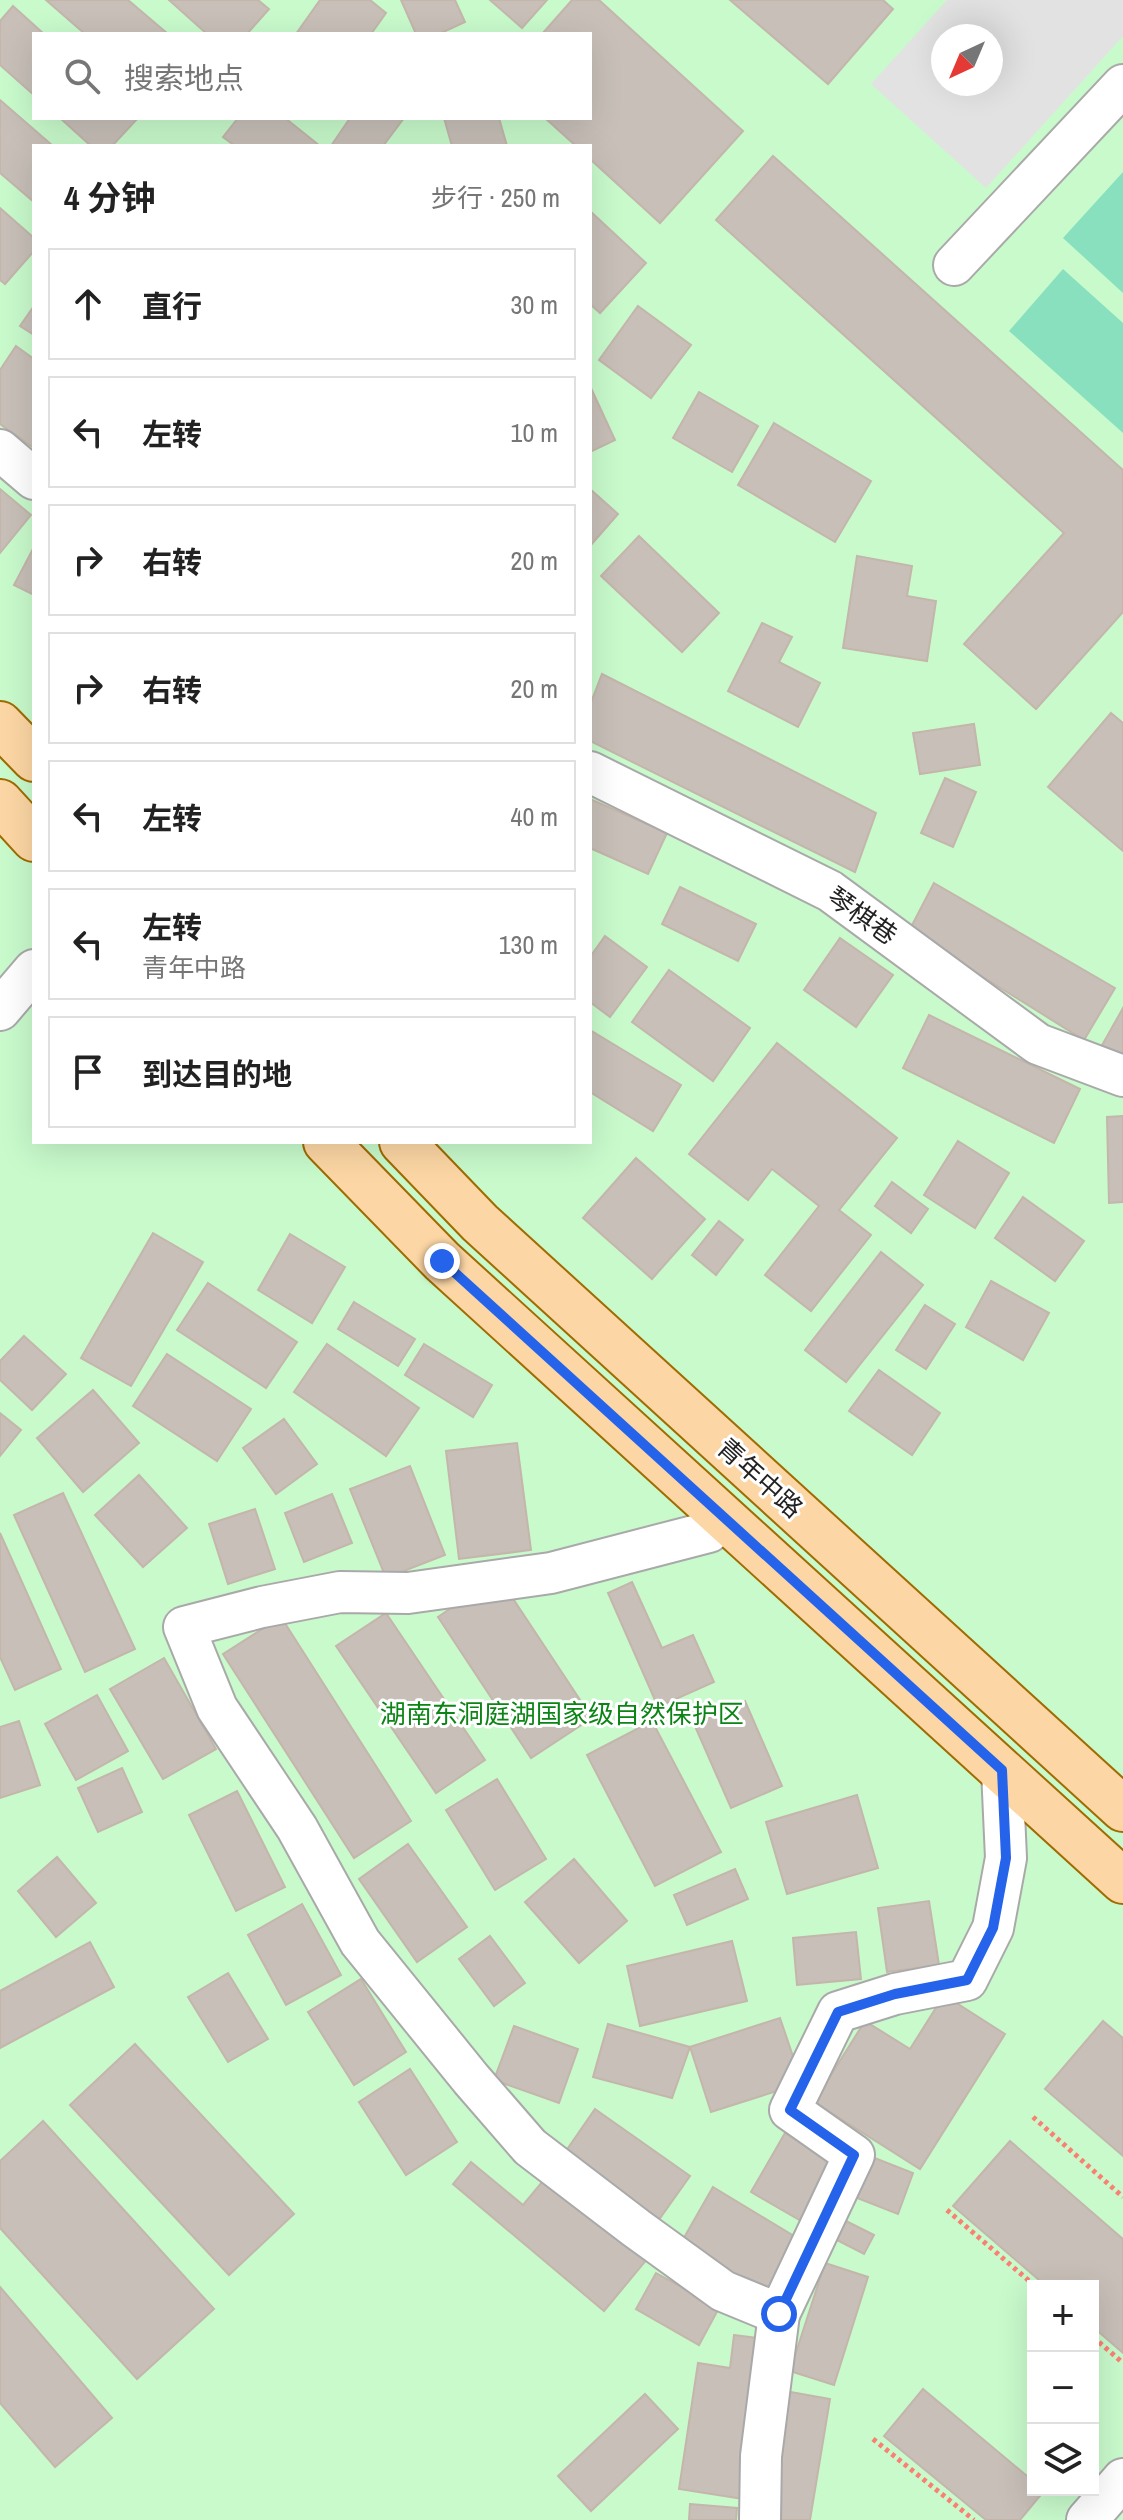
<!DOCTYPE html>
<html lang="zh">
<meta charset="utf-8">
<style>
:root{--surface:#fff;--page:#f6f6f6;--text:#222;--muted:#767676;--line:#e0e0e0}
body{margin:0;font-family:"Archivo Narrow","Noto Sans SC",sans-serif;background:var(--page);color:var(--text)}
.controls{position:absolute;right:24px;bottom:24px;display:grid;overflow:hidden;border-radius:0px;box-shadow:0 8px 32px #0002}
.controls button{width:72px;height:72px;display:grid;place-items:center;padding:0;border:0;border-bottom:2px solid var(--line);background:var(--surface);color:var(--text);font:40px sans-serif}
.compass{position:absolute;left:931px;top:24px;width:72px;height:72px;border-radius:50%;background:var(--surface);box-shadow:0 8px 32px #0002;rotate:224deg}
.stop{position:absolute;width:24px;height:24px;margin:-18px;border:6px solid #2563eb;border-radius:50%;background:#fff}
.stop.end{background:#2563eb;border-color:#fff;box-shadow:0 2px 8px #0008}
.list{margin:0;padding:0;list-style:none}
h2{display:flex;justify-content:space-between;align-items:center;height:104px;margin:0;padding:0 32px;font-size:34px}
h2 small{font-size:26px;font-weight:400;color:var(--muted)}
.list li{display:grid;grid-template-columns:52px 1fr auto;gap:24px;align-items:center;box-sizing:border-box;height:112px;margin:0 16px 16px;padding:0 16px;border:2px solid var(--line);border-radius:0px}
.list b{display:block;font-size:30px;white-space:nowrap}
.list p{margin:0;font-size:26px;white-space:nowrap;color:var(--muted)}
.list em{font-size:26px;font-style:normal;color:var(--muted)}
.icon{flex:none;width:44px;height:44px;fill:none;stroke:currentColor;stroke-width:2;stroke-linecap:round;stroke-linejoin:round}
.map{position:relative;flex:none;width:1123px;height:2520px;overflow:hidden}
.search{position:absolute;background:var(--surface);box-shadow:0 8px 32px #0002;left:32px;top:32px;width:560px;height:88px;display:flex;align-items:center;gap:20px;box-sizing:border-box;padding:0 28px;border-radius:0px;color:var(--muted);font-size:30px}
.panel{position:absolute;background:var(--surface);box-shadow:0 8px 32px #0002;left:32px;top:144px;width:560px;height:1000px;border-radius:0px}
.map>svg:first-child{display:block}
.park{fill:#c8facc;fill-rule:evenodd}
.pitch{fill:#88e0be}
.parking{fill:#e2e2e2;fill-rule:evenodd}
.building{fill:#c7bfb8;stroke:#c4b6ab;stroke-width:2}
.lines{fill:none;stroke-linecap:round;stroke-linejoin:round}
.minor-casing{stroke:#a9a9a9;stroke-width:44}
.major-casing{stroke:#a06b00;stroke-width:48}
.path{stroke:#fa8072;stroke-width:5;stroke-dasharray:4 4;stroke-linecap:butt}
.minor{stroke:#fff;stroke-width:40}
.major{stroke:#fcd6a4;stroke-width:44}
.route{stroke:#2563eb;stroke-width:10}
.labels{text-anchor:middle;stroke-width:6;stroke-linejoin:round;paint-order:stroke}
.street-label{font-size:26px;fill:#222;stroke:#fff}
.park-label{font-size:26px;fill:#0c8416;stroke:#fff}
</style>
<div class="map">
<svg width="1123" height="2520" viewBox="0 0 1123 2520">
<rect width="100%" height="100%" fill="#f2efe9"/>
<!-- park -->
<path class="park" d="M 0,0 L 1123,0 L 1123,2520 L 0,2520 ZM 34,34 L 590,34 L 590,118 L 34,118 ZM 943,36 L 991,36 L 991,84 L 943,84 ZM 34,146 L 590,146 L 590,1142 L 34,1142 ZM 1033,2286 L 1093,2286 L 1093,2490 L 1033,2490 Z"/>
<!-- pitch -->
<g class="pitch">
<path d="M 1123,172 L 1123,293 L 1063,238 Z"/>
<path d="M 1063,269 L 1123,323 L 1123,433 L 1009,331 Z"/>
</g>
<!-- parking -->
<path class="parking" d="M 947,0 L 1123,0 L 1123,36 L 986,188 L 871,84 ZM 943,36 L 991,36 L 991,84 L 943,84 Z"/>
<!-- building -->
<g class="building">
<path d="M 46,0 L 128,0 L 168,34 L 85,34 Z"/>
<path d="M 169,0 L 258,0 L 269,9 L 247,34 L 207,34 Z"/>
<path d="M 320,0 L 370,0 L 386,13 L 371,34 L 296,34 Z"/>
<path d="M 401,0 L 455,0 L 465,22 L 439,34 L 416,34 Z"/>
<path d="M 490,0 L 547,0 L 522,28 Z"/>
<path d="M 572,0 L 599,0 L 743,131 L 660,223 L 590,159 L 590,146 L 576,146 L 545,118 L 590,118 L 590,34 L 542,34 Z"/>
<path d="M 730,0 L 883,0 L 893,9 L 828,84 Z"/>
<path d="M 13,6 L 44,34 L 34,34 L 34,95 L 0,65 L 0,21 Z"/>
<path d="M 0,100 L 53,146 L 34,146 L 34,202 L 0,173 Z"/>
<path d="M 60,118 L 138,118 L 112,146 L 91,146 Z"/>
<path d="M 238,118 L 285,118 L 320,146 L 235,146 L 223,137 Z"/>
<path d="M 350,118 L 404,118 L 383,146 L 331,146 Z"/>
<path d="M 444,118 L 499,118 L 507,146 L 452,146 Z"/>
<path d="M 773,156 L 1123,470 L 1123,612 L 1036,709 L 964,644 L 1064,533 L 716,220 Z"/>
<path d="M 0,208 L 34,238 L 34,251 L 5,284 L 0,280 Z"/>
<path d="M 590,211 L 646,263 L 600,313 L 590,304 Z"/>
<path d="M 34,306 L 34,335 L 20,326 Z"/>
<path d="M 638,306 L 691,345 L 651,398 L 599,360 Z"/>
<path d="M 16,346 L 34,359 L 34,448 L 0,424 L 0,370 Z"/>
<path d="M 590,386 L 615,440 L 590,452 Z"/>
<path d="M 699,392 L 758,426 L 732,472 L 673,438 Z"/>
<path d="M 774,423 L 871,481 L 835,542 L 738,485 Z"/>
<path d="M 0,489 L 31,515 L 0,553 Z"/>
<path d="M 590,489 L 618,514 L 590,546 Z"/>
<path d="M 639,536 L 719,613 L 682,652 L 601,576 Z"/>
<path d="M 34,547 L 34,595 L 14,585 Z"/>
<path d="M 857,556 L 912,566 L 907,596 L 936,601 L 927,661 L 843,648 Z"/>
<path d="M 762,623 L 792,637 L 779,662 L 820,683 L 798,727 L 728,691 Z"/>
<path d="M 602,674 L 876,813 L 855,872 L 590,741 L 590,705 Z"/>
<path d="M 1111,713 L 1123,723 L 1123,851 L 1048,787 Z"/>
<path d="M 974,724 L 980,765 L 920,774 L 913,733 Z"/>
<path d="M 945,778 L 976,792 L 953,847 L 921,833 Z"/>
<path d="M 590,799 L 667,833 L 648,874 L 590,848 Z"/>
<path d="M 934,883 L 1115,988 L 1084,1040 L 909,931 Z"/>
<path d="M 680,887 L 756,924 L 738,961 L 662,924 Z"/>
<path d="M 605,936 L 647,967 L 610,1017 L 590,1002 L 590,957 Z"/>
<path d="M 840,938 L 893,975 L 856,1027 L 804,990 Z"/>
<path d="M 669,970 L 750,1028 L 713,1081 L 632,1022 Z"/>
<path d="M 1123,1008 L 1123,1059 L 1101,1047 Z"/>
<path d="M 929,1015 L 1080,1089 L 1054,1143 L 903,1068 Z"/>
<path d="M 590,1030 L 681,1085 L 653,1131 L 590,1092 Z"/>
<path d="M 777,1043 L 897,1138 L 839,1210 L 871,1235 L 811,1311 L 765,1275 L 819,1206 L 772,1169 L 748,1200 L 689,1154 Z"/>
<path d="M 1123,1116 L 1123,1202 L 1109,1203 L 1107,1117 Z"/>
<path d="M 958,1141 L 1009,1173 L 975,1228 L 924,1195 Z"/>
<path d="M 636,1158 L 705,1219 L 652,1279 L 583,1218 Z"/>
<path d="M 892,1182 L 928,1209 L 911,1233 L 875,1206 Z"/>
<path d="M 1023,1197 L 1084,1241 L 1055,1281 L 995,1238 Z"/>
<path d="M 719,1221 L 743,1240 L 716,1275 L 692,1255 Z"/>
<path d="M 153,1233 L 203,1262 L 131,1386 L 81,1358 Z"/>
<path d="M 290,1234 L 345,1267 L 312,1323 L 258,1290 Z"/>
<path d="M 881,1252 L 923,1285 L 846,1382 L 805,1350 Z"/>
<path d="M 991,1281 L 1049,1313 L 1023,1360 L 966,1327 Z"/>
<path d="M 208,1283 L 297,1342 L 266,1388 L 177,1330 Z"/>
<path d="M 354,1302 L 415,1339 L 398,1366 L 338,1329 Z"/>
<path d="M 925,1305 L 955,1324 L 926,1369 L 896,1350 Z"/>
<path d="M 24,1336 L 66,1374 L 32,1410 L 0,1380 L 0,1361 Z"/>
<path d="M 327,1344 L 419,1408 L 386,1456 L 294,1392 Z"/>
<path d="M 424,1344 L 492,1385 L 473,1417 L 405,1375 Z"/>
<path d="M 167,1354 L 251,1409 L 217,1461 L 133,1406 Z"/>
<path d="M 879,1370 L 940,1413 L 912,1455 L 849,1411 Z"/>
<path d="M 93,1390 L 139,1443 L 83,1492 L 37,1438 Z"/>
<path d="M 0,1413 L 21,1430 L 0,1456 Z"/>
<path d="M 284,1419 L 317,1464 L 276,1494 L 243,1448 Z"/>
<path d="M 517,1443 L 531,1550 L 459,1559 L 446,1451 Z"/>
<path d="M 410,1466 L 445,1555 L 386,1578 L 350,1489 Z"/>
<path d="M 139,1475 L 187,1528 L 143,1567 L 95,1515 Z"/>
<path d="M 63,1493 L 135,1649 L 85,1672 L 14,1515 Z"/>
<path d="M 332,1494 L 352,1543 L 304,1562 L 285,1513 Z"/>
<path d="M 255,1509 L 275,1569 L 228,1584 L 209,1524 Z"/>
<path d="M 0,1533 L 61,1669 L 15,1690 L 0,1657 Z"/>
<path d="M 498,1576 L 592,1718 L 531,1758 L 438,1617 Z"/>
<path d="M 632,1582 L 662,1648 L 693,1635 L 714,1682 L 658,1707 L 608,1593 Z"/>
<path d="M 386,1613 L 485,1760 L 436,1793 L 336,1646 Z"/>
<path d="M 281,1617 L 411,1821 L 354,1858 L 223,1654 Z"/>
<path d="M 164,1658 L 216,1749 L 163,1779 L 110,1689 Z"/>
<path d="M 97,1695 L 128,1751 L 76,1780 L 45,1724 Z"/>
<path d="M 745,1701 L 782,1786 L 731,1808 L 694,1724 Z"/>
<path d="M 19,1721 L 40,1785 L 0,1798 L 0,1727 Z"/>
<path d="M 652,1721 L 721,1852 L 655,1886 L 587,1755 Z"/>
<path d="M 122,1768 L 142,1812 L 98,1832 L 78,1788 Z"/>
<path d="M 497,1779 L 546,1859 L 495,1890 L 446,1810 Z"/>
<path d="M 237,1791 L 285,1887 L 236,1911 L 189,1815 Z"/>
<path d="M 857,1795 L 878,1868 L 787,1894 L 766,1822 Z"/>
<path d="M 408,1844 L 467,1927 L 417,1962 L 359,1879 Z"/>
<path d="M 57,1857 L 96,1903 L 56,1937 L 18,1891 Z"/>
<path d="M 574,1859 L 627,1921 L 579,1963 L 525,1902 Z"/>
<path d="M 735,1869 L 748,1899 L 687,1925 L 674,1895 Z"/>
<path d="M 929,1901 L 939,1965 L 887,1972 L 878,1908 Z"/>
<path d="M 302,1904 L 341,1975 L 286,2005 L 248,1935 Z"/>
<path d="M 856,1932 L 861,1979 L 797,1985 L 793,1938 Z"/>
<path d="M 490,1936 L 525,1983 L 494,2006 L 459,1959 Z"/>
<path d="M 732,1941 L 747,2001 L 640,2026 L 627,1966 Z"/>
<path d="M 90,1942 L 114,1987 L 0,2048 L 0,1991 Z"/>
<path d="M 228,1973 L 268,2039 L 228,2062 L 188,1997 Z"/>
<path d="M 361,1979 L 406,2052 L 354,2085 L 308,2012 Z"/>
<path d="M 944,1995 L 1005,2034 L 920,2169 L 814,2102 L 865,2021 L 910,2049 Z"/>
<path d="M 780,2018 L 802,2083 L 711,2112 L 690,2047 Z"/>
<path d="M 1103,2021 L 1123,2038 L 1123,2156 L 1045,2089 Z"/>
<path d="M 608,2024 L 690,2047 L 672,2098 L 593,2077 Z"/>
<path d="M 514,2026 L 578,2049 L 559,2103 L 494,2080 Z"/>
<path d="M 135,2044 L 294,2214 L 229,2275 L 70,2105 Z"/>
<path d="M 410,2069 L 457,2142 L 406,2175 L 359,2102 Z"/>
<path d="M 595,2109 L 690,2176 L 653,2228 L 559,2161 Z"/>
<path d="M 43,2121 L 214,2309 L 137,2379 L 0,2228 L 0,2161 Z"/>
<path d="M 785,2133 L 834,2162 L 801,2221 L 751,2192 Z"/>
<path d="M 1010,2141 L 1123,2239 L 1123,2353 L 1093,2327 L 1093,2286 L 1046,2286 L 953,2206 Z"/>
<path d="M 872,2157 L 913,2173 L 898,2214 L 857,2198 Z"/>
<path d="M 471,2162 L 523,2205 L 548,2175 L 648,2258 L 604,2311 L 453,2184 Z"/>
<path d="M 713,2187 L 809,2245 L 776,2300 L 681,2243 Z"/>
<path d="M 842,2219 L 874,2235 L 864,2254 L 833,2238 Z"/>
<path d="M 825,2263 L 868,2277 L 834,2385 L 790,2371 Z"/>
<path d="M 656,2273 L 719,2308 L 699,2345 L 636,2309 Z"/>
<path d="M 0,2287 L 112,2418 L 55,2467 L 0,2403 Z"/>
<path d="M 734,2335 L 773,2340 L 750,2500 L 679,2489 L 698,2363 L 730,2368 Z"/>
<path d="M 923,2389 L 1033,2481 L 1033,2490 L 1044,2491 L 1020,2520 L 986,2520 L 884,2436 Z"/>
<path d="M 785,2391 L 830,2399 L 810,2520 L 764,2520 Z"/>
<path d="M 645,2394 L 678,2429 L 591,2511 L 558,2476 Z"/>
<path d="M 690,2504 L 737,2508 L 736,2520 L 689,2520 Z"/>
</g>
<g class="lines">
<defs>
<g id="minor">
<path d="M 954,265 L 1123,85"/>
<path d="M 0,450 L 34,479"/>
<path d="M 590,772 L 830,891 L 1038,1044 L 1123,1076"/>
<path d="M 0,1010 L 34,970"/>
<path d="M 709,1532 L 551,1573 L 408,1593 L 340,1592 L 262,1607 L 184,1627 L 217,1708 L 297,1828 L 360,1942 L 471,2079 L 530,2147 L 636,2228 L 723,2291 L 779,2314 L 854,2155 L 790,2110 L 838,2012 L 895,1994 L 967,1980 L 993,1928 L 1006,1858 L 1002,1770"/>
<path d="M 760,2520 L 761,2456 L 779,2314"/>
<path d="M 1087,2520 L 1123,2479"/>
</g>
<g id="major">
<path d="M 0,724 L 34,759"/>
<path d="M 0,802 L 34,839"/>
<path d="M 326,1142 L 442,1261 L 1123,1881"/>
<path d="M 402,1142 L 480,1223 L 1123,1809"/>
</g>
</defs>
<!-- minor casing -->
<use href="#minor" class="minor-casing"/>
<!-- major casing -->
<use href="#major" class="major-casing"/>
<!-- path -->
<g class="path">
<path d="M 1033,2117 L 1123,2197"/>
<path d="M 947,2210 L 1035,2286"/>
<path d="M 1093,2337 L 1123,2363"/>
<path d="M 873,2439 L 974,2520"/>
</g>
<!-- minor -->
<use href="#minor" class="minor"/>
<!-- major -->
<use href="#major" class="major"/>
</g>
<g class="lines">
<!-- route -->
<path class="route" d="M 442,1261 L 1002,1770 L 1006,1858 L 993,1928 L 967,1980 L 895,1994 L 838,2012 L 790,2110 L 854,2155 L 779,2314"/>
</g>
<g class="labels">
<!-- street labels -->
<g class="street-label">
<text transform="translate(862 916) rotate(35)" y="9">琴棋巷</text>
<text transform="translate(760 1478) rotate(42)" y="9">青年中路</text>
</g>
<!-- park labels -->
<g class="park-label">
<text x="562" y="1723">湖南东洞庭湖国家级自然保护区</text>
</g>
</g>
</svg>
<div class="controls">
<button>+</button>
<button>−</button>
<button><svg class="icon" aria-label="layers" viewBox="0 0 24 24"><path d="M12 4l9 5-9 5-9-5zM3 14l9 5 9-5"/></svg></button>
</div>
<svg class="compass" viewBox="-18 -18 36 36"><path d="M0-13l5 13h-10z" fill="#e53935"/><path d="M0 13l5-13h-10z" fill="#767676"/></svg>
<div class="stop" style="left:779px;top:2314px"></div>
<div class="stop end" style="left:442px;top:1261px"></div>
<div class="search"><svg class="icon" aria-label="search" viewBox="0 0 24 24"><circle cx="10" cy="10" r="6"/><path d="M15 15l6 6"/></svg>搜索地点</div>
<section class="panel">
<h2>4 分钟<small>步行 · 250 m</small></h2>
<ul class="list">
<li><svg class="icon" aria-label="ahead" viewBox="0 0 24 24"><path d="M12 20V5M6 11l6-6 6 6"/></svg><div><b>直行</b></div><em>30 m</em></li>
<li><svg class="icon" aria-label="left" viewBox="0 0 24 24"><path d="M17 20v-9H6M10 6l-5 5 5 5"/></svg><div><b>左转</b></div><em>10 m</em></li>
<li><svg class="icon" aria-label="right" viewBox="0 0 24 24"><path d="M7 20v-9h11M14 6l5 5-5 5"/></svg><div><b>右转</b></div><em>20 m</em></li>
<li><svg class="icon" aria-label="right" viewBox="0 0 24 24"><path d="M7 20v-9h11M14 6l5 5-5 5"/></svg><div><b>右转</b></div><em>20 m</em></li>
<li><svg class="icon" aria-label="left" viewBox="0 0 24 24"><path d="M17 20v-9H6M10 6l-5 5 5 5"/></svg><div><b>左转</b></div><em>40 m</em></li>
<li><svg class="icon" aria-label="left" viewBox="0 0 24 24"><path d="M17 20v-9H6M10 6l-5 5 5 5"/></svg><div><b>左转</b><p>青年中路</p></div><em>130 m</em></li>
<li><svg class="icon" aria-label="arrive" viewBox="0 0 24 24"><path d="M6 21V4h12l-3 4 3 4H6"/></svg><div><b>到达目的地</b></div></li>
</ul>
</section>
</div>
